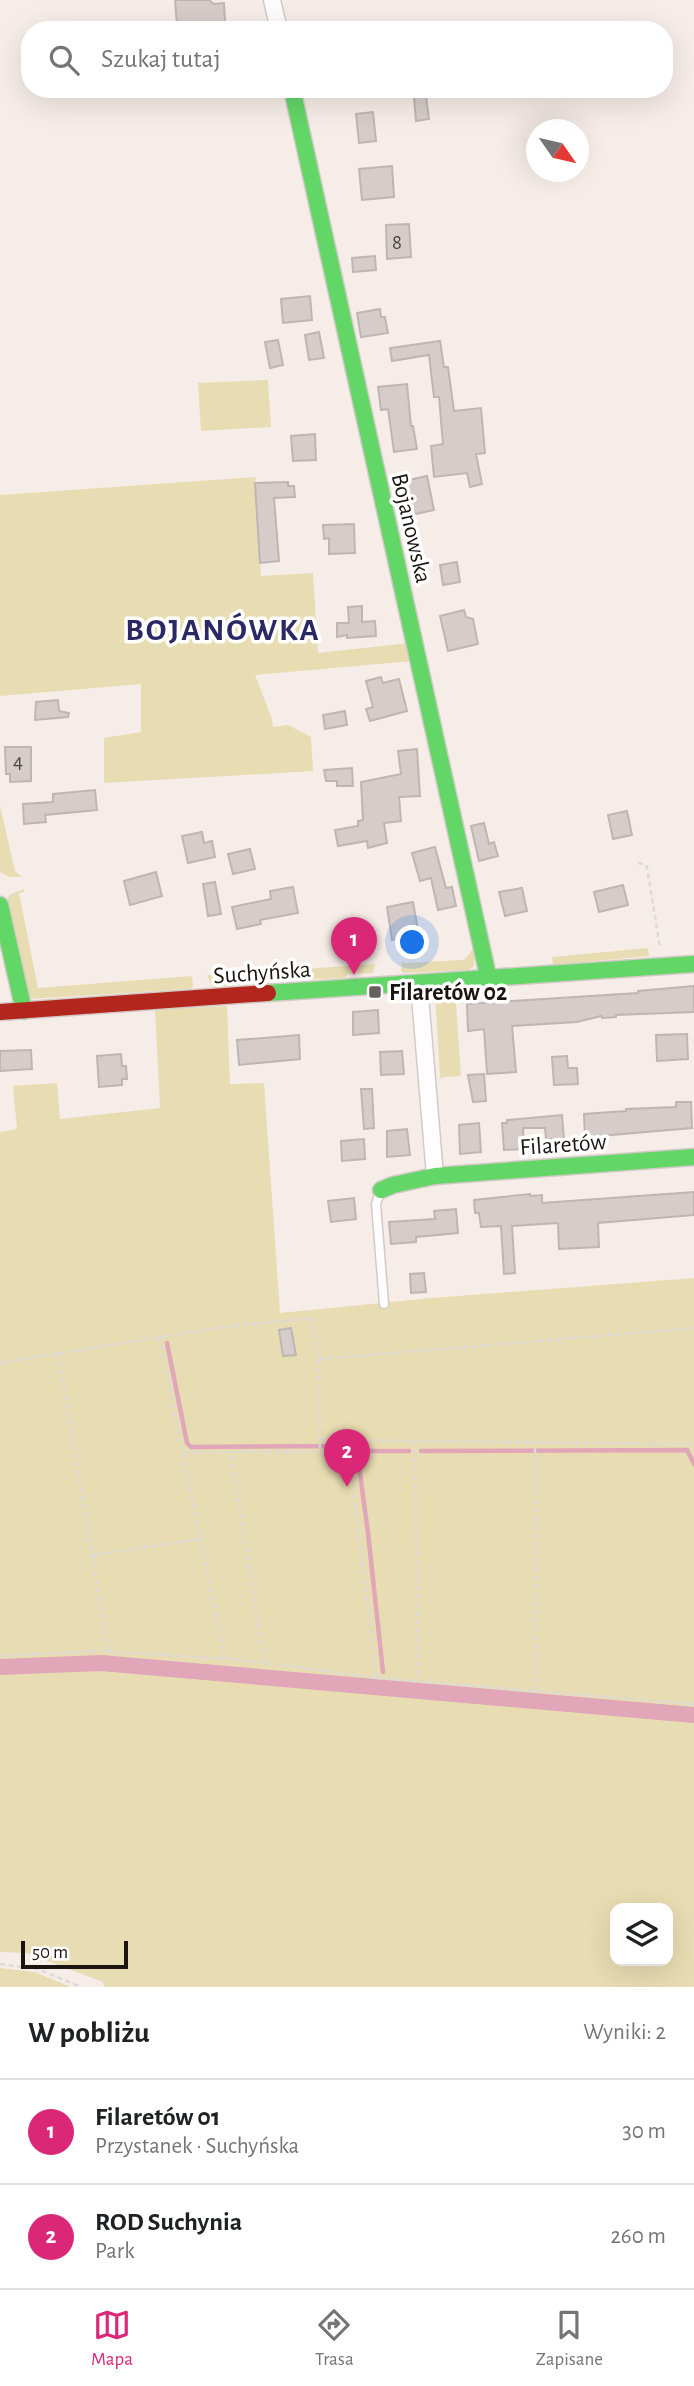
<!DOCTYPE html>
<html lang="pl">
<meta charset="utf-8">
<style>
:root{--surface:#fff;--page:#f2f2f2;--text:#202124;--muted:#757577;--line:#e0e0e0;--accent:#db2777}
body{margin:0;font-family:"Alegreya Sans",sans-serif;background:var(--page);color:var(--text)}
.controls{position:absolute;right:21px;bottom:21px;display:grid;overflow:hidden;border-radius:14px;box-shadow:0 7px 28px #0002}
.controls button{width:63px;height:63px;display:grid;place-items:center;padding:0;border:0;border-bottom:2px solid var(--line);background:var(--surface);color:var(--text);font:35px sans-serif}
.compass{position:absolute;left:526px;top:119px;width:63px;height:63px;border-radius:50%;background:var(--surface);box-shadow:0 7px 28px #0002;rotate:124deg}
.scale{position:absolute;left:21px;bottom:18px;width:107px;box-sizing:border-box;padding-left:7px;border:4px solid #1b1410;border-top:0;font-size:19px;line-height:24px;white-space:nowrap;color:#1b1410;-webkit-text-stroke:5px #fff;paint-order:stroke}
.you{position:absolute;left:413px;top:943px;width:24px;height:24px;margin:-18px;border:5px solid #fff;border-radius:50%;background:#1a73e8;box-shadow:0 0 0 10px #1a73e833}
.badge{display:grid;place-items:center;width:46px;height:46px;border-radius:50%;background:var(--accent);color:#fff;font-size:23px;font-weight:700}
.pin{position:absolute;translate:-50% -58px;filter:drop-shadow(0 2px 4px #0008)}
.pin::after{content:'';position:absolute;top:37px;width:24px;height:21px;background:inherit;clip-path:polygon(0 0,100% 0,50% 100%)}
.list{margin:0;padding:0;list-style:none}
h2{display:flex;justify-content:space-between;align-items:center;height:91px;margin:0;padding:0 28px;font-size:30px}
h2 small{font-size:23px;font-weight:400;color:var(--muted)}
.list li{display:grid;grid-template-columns:46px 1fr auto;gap:21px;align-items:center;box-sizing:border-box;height:105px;padding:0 28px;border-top:2px solid var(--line)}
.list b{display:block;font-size:26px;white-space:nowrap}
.list p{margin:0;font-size:23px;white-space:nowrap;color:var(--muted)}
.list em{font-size:23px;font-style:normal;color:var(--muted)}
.icon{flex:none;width:38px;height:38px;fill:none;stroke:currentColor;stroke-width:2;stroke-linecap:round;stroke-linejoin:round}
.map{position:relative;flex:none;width:694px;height:1987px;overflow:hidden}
.search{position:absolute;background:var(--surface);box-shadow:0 7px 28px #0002;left:21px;right:21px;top:21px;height:77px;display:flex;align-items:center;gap:18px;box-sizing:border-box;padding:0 24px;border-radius:28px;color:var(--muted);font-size:26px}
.sheet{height:301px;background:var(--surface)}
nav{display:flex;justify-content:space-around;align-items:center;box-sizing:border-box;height:98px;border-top:2px solid var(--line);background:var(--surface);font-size:19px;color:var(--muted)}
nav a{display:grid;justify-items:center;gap:4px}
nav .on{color:var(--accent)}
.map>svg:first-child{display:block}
.green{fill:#e8dcb2;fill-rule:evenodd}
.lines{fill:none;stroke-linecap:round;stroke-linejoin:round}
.stream{stroke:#e1a6b8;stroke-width:4.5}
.canal{stroke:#e1a6b8;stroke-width:16}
.building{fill:#d6cdca;stroke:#bfb5b3;stroke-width:2}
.lane-casing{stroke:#d3cac6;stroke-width:11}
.street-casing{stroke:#d3cac6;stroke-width:19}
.fast-casing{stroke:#d3cac6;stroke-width:19}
.jam-casing{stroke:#d3cac6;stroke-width:19}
.path{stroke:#ddd9d8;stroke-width:2.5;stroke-dasharray:5 3.5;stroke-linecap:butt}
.lane{stroke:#fefcfc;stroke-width:8}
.street{stroke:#fefcfc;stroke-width:16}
.fast{stroke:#63d668;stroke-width:16}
.jam{stroke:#b3261e;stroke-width:16}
.poi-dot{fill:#68605c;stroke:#fff;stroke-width:2.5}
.labels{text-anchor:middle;stroke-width:7;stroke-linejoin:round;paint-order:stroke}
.number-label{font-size:21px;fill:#4a423e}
.street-label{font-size:24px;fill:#1b1410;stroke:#fff}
.poi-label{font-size:24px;font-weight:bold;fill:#1b1410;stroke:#fff;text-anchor:start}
.district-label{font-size:32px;font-weight:bold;letter-spacing:2px;fill:#2b2964;stroke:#fff}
</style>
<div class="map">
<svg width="694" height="1987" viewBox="0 0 694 1987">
<rect width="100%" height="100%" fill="#f7ede8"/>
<!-- green -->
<g class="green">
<path d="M 108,89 L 240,89 L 108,97 Z"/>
<path d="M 268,380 L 271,427 L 201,431 L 198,383 Z"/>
<path d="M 256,477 L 255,484 L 261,576 L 313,573 L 318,653 L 409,643 L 413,661 L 255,675 L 272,719 L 273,727 L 288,725 L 311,737 L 313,771 L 104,783 L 104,738 L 141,732 L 141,684 L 0,696 L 0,495 Z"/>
<path d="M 0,806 L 15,871 L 22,877 L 9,877 L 0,872 Z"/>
<path d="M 24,889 L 24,892 L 19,893 L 38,988 L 192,976 L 193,987 L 190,989 L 30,999 L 7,903 L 9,895 Z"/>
<path d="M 475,947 L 474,966 L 469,970 L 404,973 L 401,971 L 402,961 L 404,963 L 464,960 Z"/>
<path d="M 648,948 L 649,956 L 553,965 L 552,957 Z"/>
<path d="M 375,964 L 373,973 L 347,974 L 345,978 L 297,980 L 291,975 L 290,970 Z"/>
<path d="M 280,970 L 280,974 L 276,982 L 214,987 L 211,985 L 207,975 Z"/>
<path d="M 455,990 L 461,1076 L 443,1077 L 443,1079 L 440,1077 L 435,994 L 436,992 Z"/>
<path d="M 227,1006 L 230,1084 L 264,1083 L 280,1313 L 431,1298 L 694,1278 L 694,1713 L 102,1661 L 0,1665 L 0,1132 L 17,1129 L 13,1086 L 57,1083 L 60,1119 L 160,1108 L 155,1010 Z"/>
<path d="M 102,1667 L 694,1719 L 694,1987 L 104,1987 L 103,1982 L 27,1953 L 0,1952 L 0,1672 ZM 615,1908 L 668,1908 L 668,1961 L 615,1961 Z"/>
<path d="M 0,1968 L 35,1972 L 71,1987 L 0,1987 Z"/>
</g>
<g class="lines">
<!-- stream -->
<g class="stream">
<path d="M 167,1343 L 187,1443 L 191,1447 L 349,1446 L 357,1451 L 368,1533 L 383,1672"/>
<path d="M 357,1451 L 409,1451"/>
<path d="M 421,1451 L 687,1450 L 694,1464"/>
<path d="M 384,1682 L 385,1689"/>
</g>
<!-- canal -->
<path class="canal" d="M 0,1667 L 101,1663 L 694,1715"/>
</g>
<!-- building -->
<g class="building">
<path d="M 175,0 L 209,0 L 214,4 L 224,3 L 225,22 L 177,25 Z"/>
<path d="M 426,96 L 429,119 L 416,121 L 414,97 Z"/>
<path d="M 373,112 L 376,141 L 359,143 L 356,114 Z"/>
<path d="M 392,166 L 394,197 L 362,200 L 359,169 Z"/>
<path d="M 409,224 L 411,257 L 387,259 L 386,225 Z"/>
<path d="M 375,256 L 376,270 L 353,272 L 352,258 Z"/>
<path d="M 310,296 L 312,320 L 283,323 L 281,299 Z"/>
<path d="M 380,309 L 381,317 L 385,317 L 388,333 L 361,337 L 357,313 Z"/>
<path d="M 319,332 L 324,358 L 309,360 L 305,335 Z"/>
<path d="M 278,340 L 283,365 L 270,368 L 265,342 Z"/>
<path d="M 440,341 L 444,367 L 448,367 L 454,411 L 481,408 L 485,453 L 476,454 L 482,484 L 470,487 L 467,473 L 434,477 L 431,446 L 443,444 L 439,397 L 434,397 L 429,355 L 392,361 L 390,348 Z"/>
<path d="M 407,384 L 411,426 L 413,426 L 417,449 L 394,452 L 388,409 L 381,410 L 378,387 Z"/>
<path d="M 315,434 L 316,460 L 293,461 L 291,436 Z"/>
<path d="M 427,476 L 434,510 L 411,515 L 404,481 Z"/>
<path d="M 288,482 L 288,486 L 294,486 L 295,497 L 274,498 L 279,561 L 260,563 L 255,483 Z"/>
<path d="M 354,524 L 355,553 L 329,554 L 329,538 L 324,539 L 323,525 Z"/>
<path d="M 457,562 L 460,582 L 443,585 L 440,565 Z"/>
<path d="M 362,606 L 362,622 L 375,621 L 376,636 L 347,638 L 347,635 L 337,637 L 337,623 L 349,623 L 348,607 Z"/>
<path d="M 464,610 L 466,617 L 473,619 L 478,644 L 448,651 L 440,616 Z"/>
<path d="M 381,677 L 383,683 L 399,679 L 407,711 L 370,721 L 366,709 L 373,707 L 366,681 Z"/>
<path d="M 58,700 L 59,711 L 69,713 L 68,717 L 35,720 L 36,702 Z"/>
<path d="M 345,711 L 347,725 L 325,729 L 323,715 Z"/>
<path d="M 5,747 L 31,747 L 31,781 L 10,782 L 10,774 L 6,774 Z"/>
<path d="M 417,749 L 420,796 L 399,797 L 401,821 L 384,823 L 387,843 L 368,848 L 367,841 L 338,846 L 335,830 L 358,826 L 358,821 L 363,820 L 361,782 L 401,774 L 398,751 Z"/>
<path d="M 352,768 L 353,786 L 337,786 L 337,781 L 326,781 L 324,770 Z"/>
<path d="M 95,790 L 97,810 L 45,815 L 46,822 L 24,824 L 23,804 L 53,802 L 53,794 Z"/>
<path d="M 627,811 L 632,835 L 613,839 L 608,815 Z"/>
<path d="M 484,823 L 489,844 L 494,842 L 498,856 L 479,861 L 471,826 Z"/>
<path d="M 202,832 L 204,843 L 212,841 L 215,857 L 188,863 L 182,836 Z"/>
<path d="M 435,847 L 446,888 L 452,887 L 456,906 L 438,910 L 431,878 L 420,881 L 412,853 Z"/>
<path d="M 250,849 L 255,869 L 233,874 L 228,854 Z"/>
<path d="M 156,872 L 162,896 L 130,905 L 124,881 Z"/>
<path d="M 215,882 L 221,914 L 208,916 L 203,884 Z"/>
<path d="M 623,885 L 628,905 L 599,912 L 594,892 Z"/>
<path d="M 293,887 L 298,913 L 260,920 L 261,924 L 237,929 L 232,907 L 271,899 L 270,891 Z"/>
<path d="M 522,888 L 527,911 L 505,916 L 499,892 Z"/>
<path d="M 413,902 L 418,930 L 402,933 L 403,937 L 392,940 L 387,907 Z"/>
<path d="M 694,986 L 694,1012 L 616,1015 L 616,1017 L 602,1018 L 601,1016 L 577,1022 L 512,1026 L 516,1072 L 487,1074 L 484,1029 L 468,1031 L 467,1004 L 638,993 L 638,991 Z"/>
<path d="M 378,1010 L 379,1033 L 353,1035 L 353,1012 Z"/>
<path d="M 687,1034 L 688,1059 L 657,1061 L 656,1035 Z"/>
<path d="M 299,1035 L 300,1059 L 239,1065 L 237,1040 Z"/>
<path d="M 31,1050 L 32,1069 L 0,1071 L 0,1051 Z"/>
<path d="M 402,1051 L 404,1074 L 381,1075 L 380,1052 Z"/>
<path d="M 121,1054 L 122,1066 L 126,1066 L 127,1079 L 122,1079 L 122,1085 L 99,1087 L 97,1056 Z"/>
<path d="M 567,1056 L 568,1068 L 577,1068 L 578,1084 L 554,1085 L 552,1057 Z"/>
<path d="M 484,1074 L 486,1101 L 473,1102 L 468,1075 Z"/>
<path d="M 361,1089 L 372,1089 L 374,1128 L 364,1129 Z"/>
<path d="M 676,1102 L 691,1102 L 692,1128 L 600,1136 L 600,1143 L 589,1145 L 589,1138 L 585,1138 L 584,1114 L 626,1111 L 626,1109 L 676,1107 Z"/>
<path d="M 562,1115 L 564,1139 L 546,1139 L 545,1128 L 523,1128 L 524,1149 L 504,1150 L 502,1123 L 507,1123 L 507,1120 Z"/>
<path d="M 479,1123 L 481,1152 L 460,1154 L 459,1125 Z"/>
<path d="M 407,1129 L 410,1155 L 387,1157 L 387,1131 Z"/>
<path d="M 364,1139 L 365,1159 L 342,1161 L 341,1141 Z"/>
<path d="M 694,1192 L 694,1215 L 598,1223 L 599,1247 L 559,1249 L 558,1223 L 512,1226 L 515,1273 L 504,1274 L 501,1226 L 481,1227 L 479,1213 L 475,1213 L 474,1200 L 530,1194 L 530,1196 L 542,1195 L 542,1203 Z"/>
<path d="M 354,1198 L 356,1219 L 331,1222 L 328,1201 Z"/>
<path d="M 456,1209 L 458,1233 L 416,1237 L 416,1242 L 391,1244 L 389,1222 L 435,1219 L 434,1211 Z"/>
<path d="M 424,1273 L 426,1292 L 411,1293 L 410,1274 Z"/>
<path d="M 291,1328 L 296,1355 L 283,1356 L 279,1330 Z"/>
</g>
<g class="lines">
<defs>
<path id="lane" d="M 380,1192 L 376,1204 L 384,1304"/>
<g id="street">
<path d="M 272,0 L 279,30"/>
<path d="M 419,984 L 435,1176"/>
</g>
<g id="fast">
<path d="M 292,89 L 488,976"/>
<path d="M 0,905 L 24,1011"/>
<path d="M 268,993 L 694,964"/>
<path d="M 381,1190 L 393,1185 L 435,1176 L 694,1157"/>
</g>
<path id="jam" d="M 0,1012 L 268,993"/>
</defs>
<!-- lane casing -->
<use href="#lane" class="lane-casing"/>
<!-- street casing -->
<use href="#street" class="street-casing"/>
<!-- fast casing -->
<use href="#fast" class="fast-casing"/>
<!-- jam casing -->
<use href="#jam" class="jam-casing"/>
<!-- path -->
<g class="path">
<path d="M 638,863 L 645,864 L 647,867 L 660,948"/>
<path d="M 159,1337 L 225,1659"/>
<path d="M 58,1353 L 108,1650"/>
<path d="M 319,1359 L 694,1328"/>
<path d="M 0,1363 L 216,1328 L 312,1318 L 319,1359 L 320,1452 L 345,1453 L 349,1456 L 377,1678 L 244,1660 L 98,1651 L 0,1656"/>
<path d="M 320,1440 L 694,1444"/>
<path d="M 415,1441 L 418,1681"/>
<path d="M 183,1452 L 231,1452 L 264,1663"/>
<path d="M 233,1452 L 320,1452"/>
<path d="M 93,1555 L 200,1539"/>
<path d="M 377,1678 L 694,1704"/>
<path d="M 534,1691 L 535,1443"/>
<path d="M 0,1964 L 38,1969 L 81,1987"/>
</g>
<!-- lane -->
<use href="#lane" class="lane"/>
<!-- street -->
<use href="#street" class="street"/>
<!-- fast -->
<use href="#fast" class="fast"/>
<!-- jam -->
<use href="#jam" class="jam"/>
</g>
<!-- markers -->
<rect class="poi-dot" x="368" y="985" width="14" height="14" rx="3.5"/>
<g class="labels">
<!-- number labels -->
<g class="number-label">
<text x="397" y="249">8</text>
<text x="18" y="768">4</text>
</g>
<!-- street labels -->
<g class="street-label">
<text transform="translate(412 528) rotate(77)" y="8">Bojanowska</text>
<text transform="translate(262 972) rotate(-4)" y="8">Suchyńska</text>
<text transform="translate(563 1144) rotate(-4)" y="8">Filaretów</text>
</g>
<!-- poi labels -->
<g class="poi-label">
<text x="389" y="1000">Filaretów 02</text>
</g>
<!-- district labels -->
<g class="district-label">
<text x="223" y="640">BOJANÓWKA</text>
</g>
</g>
</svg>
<div class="controls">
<button><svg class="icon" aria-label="layers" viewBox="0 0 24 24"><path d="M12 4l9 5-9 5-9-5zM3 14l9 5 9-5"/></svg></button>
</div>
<svg class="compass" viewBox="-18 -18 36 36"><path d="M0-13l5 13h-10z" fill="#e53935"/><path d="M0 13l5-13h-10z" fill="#757577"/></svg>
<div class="scale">50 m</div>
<div class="you"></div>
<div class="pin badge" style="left:354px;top:975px">1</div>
<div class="pin badge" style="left:347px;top:1487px">2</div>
<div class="search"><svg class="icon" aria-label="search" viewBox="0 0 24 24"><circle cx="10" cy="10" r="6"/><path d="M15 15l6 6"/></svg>Szukaj tutaj</div>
</div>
<section class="sheet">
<h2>W pobliżu<small>Wyniki: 2</small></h2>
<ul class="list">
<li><span class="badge">1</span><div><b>Filaretów 01</b><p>Przystanek · Suchyńska</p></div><em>30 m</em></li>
<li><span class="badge">2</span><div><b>ROD Suchynia</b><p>Park</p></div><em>260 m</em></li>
</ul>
</section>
<nav>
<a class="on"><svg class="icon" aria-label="map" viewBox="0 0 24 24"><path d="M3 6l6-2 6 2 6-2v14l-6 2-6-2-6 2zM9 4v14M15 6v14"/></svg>Mapa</a>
<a><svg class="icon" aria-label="directions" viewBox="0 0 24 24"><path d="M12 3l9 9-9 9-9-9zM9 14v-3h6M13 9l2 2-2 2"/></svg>Trasa</a>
<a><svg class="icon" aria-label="saved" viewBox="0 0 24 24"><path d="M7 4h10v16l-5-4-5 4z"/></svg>Zapisane</a>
</nav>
